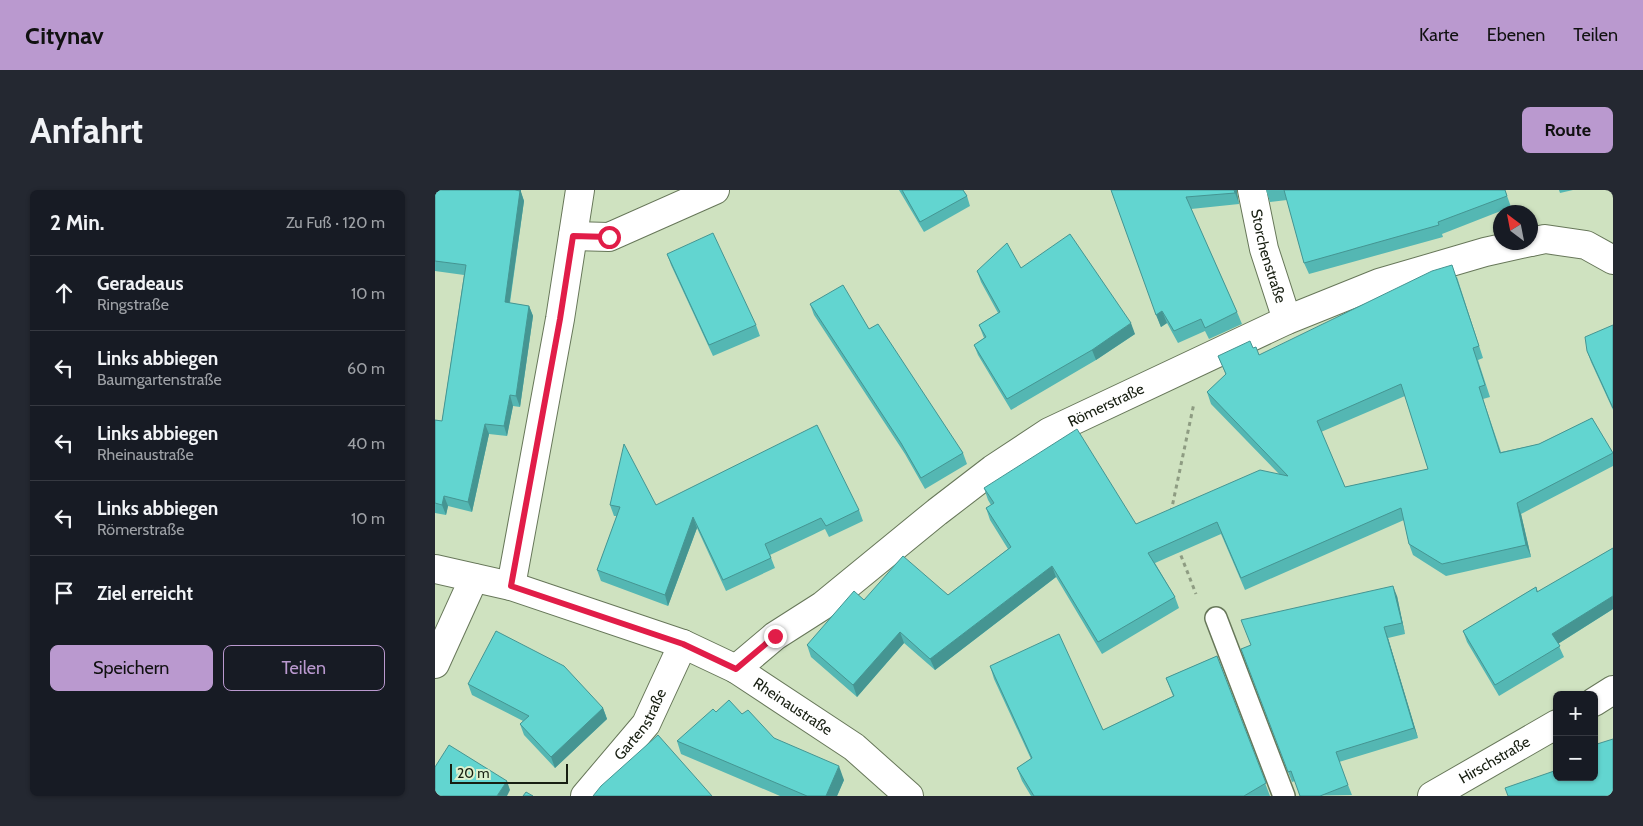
<!DOCTYPE html>
<html lang="de">
<meta charset="utf-8">
<style>
:root{--surface:#171b24;--page:#242831;--text:#f1f3f6;--muted:#9ea1a6;--line:#363941;--accent:#ba99cf}
body{margin:0;font-family:Cabin,sans-serif;background:var(--page);color:var(--text)}
.controls{position:absolute;right:15px;bottom:15px;display:grid;overflow:hidden;border-radius:8px;box-shadow:0 1px 4px #0004}
.controls button{width:45px;height:45px;display:grid;place-items:center;padding:0;border:0;border-bottom:1px solid var(--line);background:var(--surface);color:var(--text);font:25px sans-serif}
.compass{position:absolute;left:1058px;top:15px;width:45px;height:45px;border-radius:50%;background:var(--surface);box-shadow:0 1px 4px #0004;rotate:328deg}
.scale{position:absolute;left:15px;bottom:12px;width:118px;box-sizing:border-box;padding-left:5px;border:2px solid #171e11;border-top:0;font-size:14px;line-height:18px;white-space:nowrap;color:#171e11;-webkit-text-stroke:4px #dcf0cd;paint-order:stroke}
.stop{position:absolute;width:15px;height:15px;margin:-11px;border:4px solid #e11d48;border-radius:50%;background:#fff}
.stop.end{background:#e11d48;border-color:#fff;box-shadow:0 1px 5px #0008}
.list{margin:0;padding:0;list-style:none}
h2{display:flex;justify-content:space-between;align-items:center;height:65px;margin:0;padding:0 20px;font-size:21px}
h2 small{font-size:16px;font-weight:400;color:var(--muted)}
.list li{display:grid;grid-template-columns:32px 1fr auto;gap:15px;align-items:center;box-sizing:border-box;height:75px;padding:0 20px;border-top:1px solid var(--line)}
.list b{display:block;font-size:19px;white-space:nowrap}
.list p{margin:0;font-size:16px;white-space:nowrap;color:var(--muted)}
.list em{font-size:16px;font-style:normal;color:var(--muted)}
.actions{display:flex;gap:10px;padding:15px 20px}
.actions a{flex:1;padding:11px 0;border:1px solid var(--accent);border-radius:8px;text-align:center;font-size:18px;color:var(--accent)}
.actions .main{background:var(--accent);color:#111}
.icon{flex:none;width:28px;height:28px;fill:none;stroke:currentColor;stroke-width:2;stroke-linecap:round;stroke-linejoin:round}
.map{position:relative;flex:none;width:1178px;height:606px;overflow:hidden;border-radius:8px}
header{display:flex;align-items:center;gap:30px;box-sizing:border-box;height:70px;padding:0 25px;background:var(--accent);color:#111}
header strong{font-size:24px}
nav{display:flex;gap:28px;margin-inline-start:auto;font-size:18px}
.intro{display:flex;align-items:center;justify-content:space-between;box-sizing:border-box;height:120px;padding:0 30px}
h1{margin:0;font-size:35px}
.button{padding:12px 22px;border-radius:8px;background:var(--accent);color:#111;font-size:18px;font-weight:700}
main{display:flex;gap:30px;padding:0 30px}
aside{flex:1;background:var(--surface);border-radius:8px;box-shadow:0 1px 4px #0004}
.map>svg:first-child{display:block}
.lines{fill:none;stroke-linecap:round;stroke-linejoin:round}
.service-casing{stroke:#677759;stroke-width:24}
.minor-casing{stroke:#677759;stroke-width:30}
.tertiary-casing{stroke:#677759;stroke-width:30}
.path{stroke:#8e9c82;stroke-width:3;stroke-dasharray:4 4;stroke-linecap:butt}
.service{stroke:#fff;stroke-width:21}
.minor{stroke:#fff;stroke-width:28}
.tertiary{stroke:#fff;stroke-width:28}
.wall{fill:#54b7b3;fill-rule:evenodd}
.shaded-wall{fill:#459592}
.building{fill:#62d5d0;stroke:#459592;fill-rule:evenodd}
.route{stroke:#e11d48;stroke-width:6}
.labels{text-anchor:middle;stroke-width:4.5;stroke-linejoin:round;paint-order:stroke}
.street-label{font-size:15px;fill:#171e11;stroke:#dcf0cd}
</style>
<header>
<strong>Citynav</strong>
<nav><a>Karte</a><a>Ebenen</a><a>Teilen</a></nav>
</header>
<div class="intro"><h1>Anfahrt</h1><a class="button">Route</a></div>
<main>
<aside>
<h2>2 Min.<small>Zu Fuß · 120 m</small></h2>
<ul class="list">
<li><svg class="icon" aria-label="ahead" viewBox="0 0 24 24"><path d="M12 20V5M6 11l6-6 6 6"/></svg><div><b>Geradeaus</b><p>Ringstraße</p></div><em>10 m</em></li>
<li><svg class="icon" aria-label="left" viewBox="0 0 24 24"><path d="M17 20v-9H6M10 6l-5 5 5 5"/></svg><div><b>Links abbiegen</b><p>Baumgartenstraße</p></div><em>60 m</em></li>
<li><svg class="icon" aria-label="left" viewBox="0 0 24 24"><path d="M17 20v-9H6M10 6l-5 5 5 5"/></svg><div><b>Links abbiegen</b><p>Rheinaustraße</p></div><em>40 m</em></li>
<li><svg class="icon" aria-label="left" viewBox="0 0 24 24"><path d="M17 20v-9H6M10 6l-5 5 5 5"/></svg><div><b>Links abbiegen</b><p>Römerstraße</p></div><em>10 m</em></li>
<li><svg class="icon" aria-label="arrive" viewBox="0 0 24 24"><path d="M6 21V4h12l-3 4 3 4H6"/></svg><div><b>Ziel erreicht</b></div></li>
</ul>
<div class="actions"><a class="main">Speichern</a><a>Teilen</a></div>
</aside>
<div class="map">
<svg width="1178" height="606" viewBox="0 0 1178 606">
<rect width="100%" height="100%" fill="#cfe2c0"/>
<g class="lines">
<defs>
<path id="service" d="M 781,428 L 849,606"/>
<g id="minor">
<path id="s1" d="M 817,0 L 829,59 L 852,130"/>
<path d="M 138,46 L 174,47 L 280,0"/>
<path d="M 1096,52 L 1110,49 L 1151,55 L 1178,70"/>
<path d="M 76,396 L 125,129 L 145,0"/>
<path d="M 0,474 L 39,388"/>
<path id="s2" d="M 301,479 L 340,446 L 387,416 L 502,322 L 558,279 L 614,242 L 852,130 L 944,93 L 1050,62 L 1095,52"/>
<path d="M 1159,512 L 1178,500"/>
<path id="s3" d="M 150,606 L 211,534 L 248,454"/>
<path id="s4" d="M 997,606 L 1122,534"/>
</g>
<g id="tertiary">
<path id="s5" d="M 0,379 L 76,396 L 248,454 L 301,479 L 419,557 L 474,606"/>
</g>
</defs>
<!-- service casing -->
<use href="#service" class="service-casing"/>
<!-- minor casing -->
<use href="#minor" class="minor-casing"/>
<!-- tertiary casing -->
<use href="#tertiary" class="tertiary-casing"/>
<!-- path -->
<g class="path">
<path d="M 736,322 L 759,213"/>
<path d="M 743,358 L 761,404"/>
</g>
<!-- service -->
<use href="#service" class="service"/>
<!-- minor -->
<use href="#minor" class="minor"/>
<!-- tertiary -->
<use href="#tertiary" class="tertiary"/>
</g>
<!-- wall -->
<g class="wall">
<path d="M 0,0 L 86,2 L 89,11 L 75,113 L 94,116 L 98,126 L 85,217 L 78,216 L 72,246 L 54,244 L 37,322 L 13,316 L 11,325 L 0,323 L 0,230 L 7,231 L 29,85 L 0,81 Z"/>
<path d="M 464,0 L 528,0 L 532,6 L 535,16 L 489,42 Z"/>
<path d="M 676,0 L 802,0 L 802,3 L 804,14 L 756,19 L 802,122 L 807,134 L 774,149 L 770,141 L 743,153 L 732,133 L 726,137 Z"/>
<path d="M 831,0 L 1070,0 L 1076,17 L 1007,44 L 1008,47 L 874,84 L 869,73 L 852,10 L 835,12 Z"/>
<path d="M 1124,0 L 1138,0 L 1125,3 Z"/>
<path d="M 232,64 L 321,135 L 325,146 L 278,166 L 236,75 Z"/>
<path d="M 586,78 L 700,144 L 661,170 L 576,220 L 543,165 L 539,155 L 549,148 L 544,135 L 563,123 L 546,92 L 542,81 Z"/>
<path d="M 1022,87 L 1048,168 L 1043,170 L 1055,207 L 1048,209 L 1066,262 L 1104,254 L 1157,228 L 1178,264 L 1178,276 L 1086,324 L 1096,367 L 1011,386 L 978,365 L 974,354 L 969,330 L 810,400 L 786,344 L 720,373 L 740,407 L 744,418 L 667,464 L 621,387 L 500,480 L 469,453 L 422,507 L 376,467 L 372,455 L 429,410 L 513,405 L 573,359 L 555,330 L 551,318 L 556,315 L 553,310 L 549,298 L 701,334 L 844,284 L 776,214 L 772,202 L 791,185 L 783,166 L 818,158 L 824,165 ZM 970,206 L 993,279 L 910,297 L 886,242 Z"/>
<path d="M 375,114 L 434,139 L 528,263 L 532,274 L 490,299 L 470,264 L 379,125 Z"/>
<path d="M 1178,135 L 1178,220 L 1156,172 L 1152,161 Z"/>
<path d="M 175,315 L 221,315 L 424,320 L 428,331 L 394,347 L 390,339 L 335,365 L 340,378 L 291,401 L 262,338 L 233,416 L 166,391 L 162,380 L 182,326 L 179,326 Z"/>
<path d="M 1178,358 L 1178,419 L 1123,454 L 1129,467 L 1064,506 L 1032,452 L 1028,441 L 1101,397 L 1103,402 Z"/>
<path d="M 962,406 L 970,444 L 953,448 L 983,548 L 904,572 L 917,605 L 865,606 L 860,591 L 857,592 L 806,459 Z"/>
<path d="M 782,466 L 835,606 L 596,606 L 587,591 L 582,578 L 596,569 L 559,489 L 555,476 L 668,540 L 738,506 L 731,488 Z"/>
<path d="M 33,494 L 168,518 L 172,529 L 120,578 L 89,545 L 85,534 L 88,531 L 37,505 Z"/>
<path d="M 281,522 L 307,524 L 339,548 L 409,590 L 402,606 L 345,606 L 246,564 L 242,551 Z"/>
</g>
<!-- shaded-wall -->
<g class="shaded-wall">
<path d="M 80,0 L 86,0 L 86,2 L 89,11 L 73,123 L 70,112 Z"/>
<path d="M 799,0 L 802,0 L 802,3 L 804,14 Z"/>
<path d="M 94,116 L 98,126 L 85,217 L 81,206 Z"/>
<path d="M 727,121 L 732,133 L 726,137 L 721,125 Z"/>
<path d="M 696,133 L 700,144 L 661,170 L 657,160 Z"/>
<path d="M 75,205 L 78,216 L 72,246 L 69,236 Z"/>
<path d="M 50,234 L 54,244 L 37,322 L 33,312 Z"/>
<path d="M 9,306 L 13,316 L 11,325 L 7,315 Z"/>
<path d="M 1082,313 L 1086,324 L 1096,367 L 1091,355 Z"/>
<path d="M 258,327 L 262,338 L 233,416 L 230,405 Z"/>
<path d="M 617,376 L 621,387 L 500,480 L 495,469 Z"/>
<path d="M 958,396 L 962,406 L 970,444 L 967,433 Z"/>
<path d="M 1178,406 L 1178,419 L 1121,455 L 1117,444 Z"/>
<path d="M 949,437 L 953,448 L 983,548 L 979,538 Z"/>
<path d="M 465,442 L 469,453 L 422,507 L 418,495 Z"/>
<path d="M 168,518 L 172,529 L 120,578 L 116,567 Z"/>
<path d="M 404,576 L 409,590 L 402,606 L 391,606 Z"/>
<path d="M 72,591 L 75,600 L 72,606 L 62,606 Z"/>
</g>
<!-- building -->
<g class="building">
<path d="M 0,0 L 80,0 L 85,1 L 70,112 L 94,116 L 81,206 L 75,205 L 69,236 L 50,234 L 33,312 L 9,306 L 7,315 L 0,313 L 0,230 L 7,231 L 31,75 L 0,71 Z"/>
<path d="M 467,0 L 528,0 L 532,6 L 485,32 Z"/>
<path d="M 676,0 L 799,0 L 800,3 L 751,7 L 802,122 L 770,138 L 766,129 L 739,141 L 727,121 L 721,125 Z"/>
<path d="M 849,0 L 1070,0 L 1072,6 L 1003,32 L 1004,35 L 869,73 Z"/>
<path d="M 278,43 L 321,135 L 274,155 L 232,64 Z"/>
<path d="M 635,44 L 696,133 L 657,160 L 572,209 L 539,155 L 551,147 L 544,135 L 565,122 L 542,81 L 572,53 L 586,78 Z"/>
<path d="M 1017,75 L 1044,156 L 1038,158 L 1050,195 L 1044,197 L 1065,263 L 1104,254 L 1157,228 L 1178,263 L 1082,313 L 1091,355 L 1007,374 L 974,354 L 966,318 L 806,388 L 782,332 L 713,363 L 740,407 L 663,452 L 617,376 L 495,469 L 465,442 L 418,495 L 372,455 L 419,401 L 429,410 L 468,366 L 513,405 L 576,357 L 551,318 L 559,313 L 549,298 L 642,239 L 701,334 L 825,280 L 853,286 L 772,202 L 791,184 L 783,166 L 815,151 L 818,158 L 821,157 L 824,165 L 997,81 ZM 966,194 L 993,279 L 910,297 L 882,231 Z"/>
<path d="M 408,95 L 434,139 L 443,134 L 528,263 L 486,288 L 466,253 L 375,114 Z"/>
<path d="M 1178,135 L 1178,218 L 1152,161 L 1150,147 Z"/>
<path d="M 382,235 L 424,320 L 391,336 L 386,328 L 330,354 L 336,368 L 288,390 L 258,327 L 230,405 L 162,380 L 185,317 L 175,315 L 189,254 L 221,315 Z"/>
<path d="M 1178,358 L 1178,406 L 1117,444 L 1125,456 L 1060,495 L 1028,441 L 1101,397 L 1102,402 Z"/>
<path d="M 958,396 L 967,433 L 949,437 L 979,538 L 901,562 L 913,595 L 885,606 L 865,606 L 856,581 L 853,582 L 806,459 L 816,455 L 806,430 Z"/>
<path d="M 61,441 L 129,476 L 168,518 L 116,567 L 85,534 L 94,526 L 33,494 Z"/>
<path d="M 624,444 L 668,540 L 739,506 L 731,488 L 782,466 L 831,593 L 809,606 L 599,606 L 582,578 L 597,568 L 555,476 Z"/>
<path d="M 294,510 L 307,524 L 313,520 L 339,548 L 404,576 L 391,606 L 372,606 L 242,551 L 278,519 L 281,522 Z"/>
<path d="M 223,545 L 277,606 L 158,606 L 166,596 Z"/>
<path d="M 1178,549 L 1178,606 L 1073,606 L 1070,598 L 1122,580 L 1122,587 L 1159,587 L 1159,555 Z"/>
<path d="M 14,555 L 72,591 L 62,606 L 0,606 L 0,577 Z"/>
<path d="M 91,602 L 98,606 L 88,606 Z"/>
</g>
<g class="lines">
<!-- route -->
<path class="route" d="M 174,47 L 138,46 L 125,129 L 76,396 L 248,454 L 301,479 L 340,446"/>
</g>
<g class="labels">
<!-- street labels -->
<g class="street-label">
<text dy="5" stroke="none"><textPath href="#s1" startOffset="68">Storchenstraße</textPath></text>
<text dy="5" stroke="none"><textPath href="#s2" startOffset="456">Römerstraße</textPath></text>
<text dy="5" stroke="none"><textPath href="#s5" startOffset="386">Rheinaustraße</textPath></text>
<text dy="5" stroke="none"><textPath href="#s3" startOffset="91">Gartenstraße</textPath></text>
<text dy="5" stroke="none"><textPath href="#s4" startOffset="72">Hirschstraße</textPath></text>
</g>
</g>
</svg>
<div class="controls">
<button>+</button>
<button>−</button>
</div>
<svg class="compass" viewBox="-18 -18 36 36"><path d="M0-13l5 13h-10z" fill="#e53935"/><path d="M0 13l5-13h-10z" fill="#9ea1a6"/></svg>
<div class="scale">20 m</div>
<div class="stop" style="left:174px;top:47px"></div>
<div class="stop end" style="left:340px;top:446px"></div>
</div>
</main>
